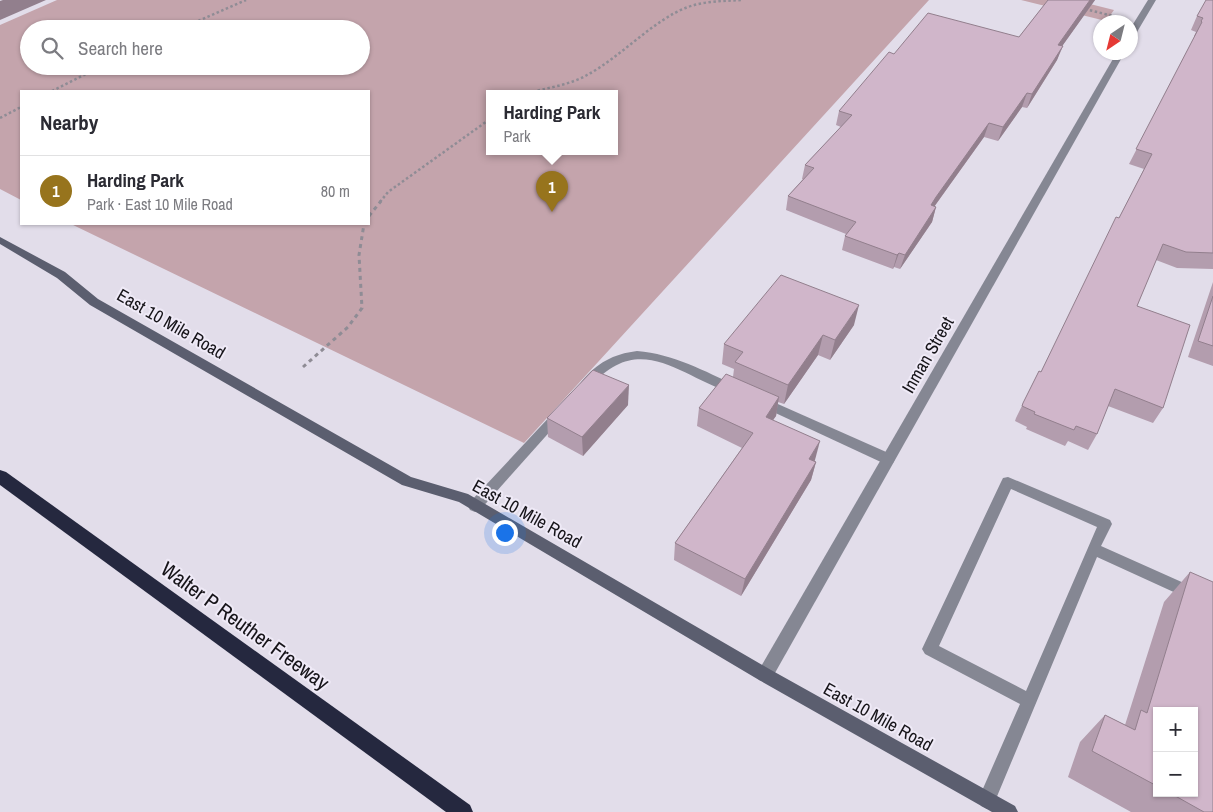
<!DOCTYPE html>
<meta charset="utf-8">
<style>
:root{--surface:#fff;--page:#f7f7f7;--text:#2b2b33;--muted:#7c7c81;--line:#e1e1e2;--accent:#97741d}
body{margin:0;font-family:"Archivo Narrow",sans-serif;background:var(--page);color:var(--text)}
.controls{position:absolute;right:15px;bottom:15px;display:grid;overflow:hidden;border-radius:0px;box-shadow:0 1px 4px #0004}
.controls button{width:45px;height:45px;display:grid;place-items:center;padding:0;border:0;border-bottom:1px solid var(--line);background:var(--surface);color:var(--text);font:25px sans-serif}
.compass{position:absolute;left:1093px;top:15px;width:45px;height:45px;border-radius:50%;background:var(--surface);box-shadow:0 1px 4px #0004;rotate:215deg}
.you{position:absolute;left:504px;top:532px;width:18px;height:18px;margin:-12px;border:4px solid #fff;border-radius:50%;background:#1a73e8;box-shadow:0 0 0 8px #1a73e833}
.badge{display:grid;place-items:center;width:32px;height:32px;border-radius:50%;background:var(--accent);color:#fff;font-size:16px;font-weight:700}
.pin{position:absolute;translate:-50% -41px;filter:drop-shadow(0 1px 2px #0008)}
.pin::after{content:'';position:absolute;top:26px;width:18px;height:15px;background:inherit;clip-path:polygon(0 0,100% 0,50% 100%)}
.popup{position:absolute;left:486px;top:90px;width:132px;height:65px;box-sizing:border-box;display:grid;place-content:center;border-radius:0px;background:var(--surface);filter:drop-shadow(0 1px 4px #0005);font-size:16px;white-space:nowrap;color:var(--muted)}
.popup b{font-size:19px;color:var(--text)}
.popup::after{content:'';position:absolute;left:50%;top:100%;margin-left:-10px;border:10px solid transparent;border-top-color:var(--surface)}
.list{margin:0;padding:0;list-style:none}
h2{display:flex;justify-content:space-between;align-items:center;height:65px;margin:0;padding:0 20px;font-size:21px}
h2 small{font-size:16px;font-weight:400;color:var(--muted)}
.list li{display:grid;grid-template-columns:32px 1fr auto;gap:15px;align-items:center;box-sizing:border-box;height:70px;padding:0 20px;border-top:1px solid var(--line)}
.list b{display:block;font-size:19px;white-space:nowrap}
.list p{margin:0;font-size:16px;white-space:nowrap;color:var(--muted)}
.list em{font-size:16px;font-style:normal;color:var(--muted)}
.icon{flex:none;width:28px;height:28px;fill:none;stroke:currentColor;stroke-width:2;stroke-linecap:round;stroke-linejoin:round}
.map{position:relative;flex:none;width:1213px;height:812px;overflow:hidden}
.search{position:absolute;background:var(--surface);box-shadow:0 1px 4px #0004;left:20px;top:20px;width:350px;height:55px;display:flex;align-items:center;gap:12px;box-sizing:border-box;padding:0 18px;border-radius:28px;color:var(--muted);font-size:19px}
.panel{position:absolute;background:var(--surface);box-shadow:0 1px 4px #0004;left:20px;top:90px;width:350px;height:135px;border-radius:0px}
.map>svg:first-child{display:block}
.green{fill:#c4a4ac;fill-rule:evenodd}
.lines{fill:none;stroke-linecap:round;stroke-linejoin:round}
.path-far1{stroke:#8f8c95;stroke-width:2.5;stroke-dasharray:2.5 2.5;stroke-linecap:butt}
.path{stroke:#8f8c95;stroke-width:3;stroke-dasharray:4 4;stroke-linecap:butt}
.service{fill:#858793;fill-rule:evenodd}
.minor{fill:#858793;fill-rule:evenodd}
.secondary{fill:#5b5e6f;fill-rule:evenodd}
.motorway{fill:#25283f;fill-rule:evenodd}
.wall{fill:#b39dae;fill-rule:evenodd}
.shaded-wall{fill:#927f8d}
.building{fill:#d0b6ca;stroke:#927f8d}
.labels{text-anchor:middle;stroke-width:4;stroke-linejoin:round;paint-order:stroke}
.street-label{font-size:18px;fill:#161419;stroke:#efeaf7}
.near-street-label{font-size:21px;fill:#161419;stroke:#efeaf7}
</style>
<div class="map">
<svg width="1213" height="812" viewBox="0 0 1213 812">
<rect width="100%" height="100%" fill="#e2ddea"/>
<!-- green -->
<g class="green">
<path d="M 57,0 L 929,0 L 524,443 L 71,224 L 369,224 L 369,91 L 21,91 L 21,200 L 0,189 L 0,25 ZM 29,29 L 361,29 L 361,66 L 29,66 ZM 490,93 L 614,93 L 614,151 L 490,151 Z"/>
<path d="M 1021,0 L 1074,0 L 1114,10 L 1106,21 Z"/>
</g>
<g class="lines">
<!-- path-far1 -->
<g class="path-far1">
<path d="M 1085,9 L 1113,16"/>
<path d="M 180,29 L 246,0"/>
<path d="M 52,91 L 102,66"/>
<path d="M 528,93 C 546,88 570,85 587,75 C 621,57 653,20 688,7 C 705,1 723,1 741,0"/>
<path d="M 0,118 L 21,107"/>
<path d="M 380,202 L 388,192 L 490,119"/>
</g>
<!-- path -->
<g class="path">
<path d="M 369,216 L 381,201"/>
<path d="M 303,367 L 348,327 L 362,308 L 359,255 L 364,224"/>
</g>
<!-- service -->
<g class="service">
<path d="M 637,351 C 674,354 704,371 737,386 L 739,389 L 737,392 L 733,393 C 680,377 640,329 590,387 L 582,387 L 580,384 L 582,381 C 597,363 613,354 637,351 Z"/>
<path d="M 762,397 L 893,455 L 895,459 L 893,463 L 888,464 L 883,463 L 758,405 L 756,402 L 758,399 Z"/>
<path d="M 558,410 L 562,412 L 564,415 L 562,418 L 480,510 L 475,512 L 470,510 L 468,506 L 470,502 L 554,412 Z"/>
<path d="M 1008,477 L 1110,520 L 1112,524 L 1101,546 L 1213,596 L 1213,610 L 1097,557 L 993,806 L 987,809 L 981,806 L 978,800 L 1020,704 L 925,654 L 922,649 L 1001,482 L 1003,478 ZM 1011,489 L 1097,527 L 1026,691 L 939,646 Z"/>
</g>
<!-- minor -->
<g class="minor">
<path d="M 1148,0 L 1156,0 L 1134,37 L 1130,39 L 1130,29 Z"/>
<path d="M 1117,52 L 1125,52 L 771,680 L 765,682 L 759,680 L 757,675 L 759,670 Z"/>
</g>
<!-- secondary -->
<path class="secondary" d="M 0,237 L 65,272 L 98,299 L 411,477 L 468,494 L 771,670 L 1015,806 L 1018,812 L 992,812 L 759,680 L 459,502 L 402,485 L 90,305 L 57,278 L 0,244 Z"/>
<!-- motorway -->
<path class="motorway" d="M 0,470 L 6,472 L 470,805 L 473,812 L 446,812 L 0,485 Z"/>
</g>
<!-- wall -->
<g class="wall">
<path d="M 1048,0 L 1095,0 L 1062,46 L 1057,60 L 1027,108 L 1022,107 L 998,141 L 984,137 L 934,207 L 936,207 L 932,222 L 900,269 L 894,267 L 893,269 L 842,250 L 845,236 L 846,234 L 786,210 L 788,196 L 803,179 L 802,179 L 805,165 L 841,127 L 836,125 L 839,111 L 894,54 L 1019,37 Z"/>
<path d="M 1213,0 L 1213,269 L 1177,268 L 1156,260 L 1137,306 L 1163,408 L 1153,423 L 1108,406 L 1097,434 L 1088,450 L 1068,441 L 1065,446 L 1026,429 L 1027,427 L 1015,421 L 1016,418 L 1039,371 L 1041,372 L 1144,169 L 1129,164 L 1195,36 L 1194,36 L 1196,32 L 1191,30 L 1197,16 Z"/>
<path d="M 1213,282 L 1213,366 L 1188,357 Z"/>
<path d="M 854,325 L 830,360 L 818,355 L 784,404 L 778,402 L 776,416 L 773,420 L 815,460 L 814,461 L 816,462 L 811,480 L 741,596 L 674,560 L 675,543 L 742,448 L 697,426 L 699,408 L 733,377 L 734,369 L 722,364 L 724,344 Z"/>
<path d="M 628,405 L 583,456 L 548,437 L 547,418 Z"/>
<path d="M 1190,572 L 1213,812 L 1131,812 L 1068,777 L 1080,742 L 1105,715 L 1125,725 L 1164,602 ZM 1157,711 L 1194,793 L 1157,793 Z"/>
</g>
<!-- shaded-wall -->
<g class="shaded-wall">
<path d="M 3,0 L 46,0 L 0,20 L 0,1 Z"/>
<path d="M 1090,0 L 1095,0 L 1053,59 L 1058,45 Z"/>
<path d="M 1063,46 L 1057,60 L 1027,108 L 1032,94 Z"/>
<path d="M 1027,93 L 1022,107 L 998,141 L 1003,127 Z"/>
<path d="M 989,123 L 984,137 L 931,211 L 931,205 L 936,197 Z"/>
<path d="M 936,207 L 932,222 L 900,269 L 905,255 Z"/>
<path d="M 899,253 L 894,267 L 893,269 L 897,255 Z"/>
<path d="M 859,305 L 854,325 L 830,360 L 835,340 Z"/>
<path d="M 823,335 L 818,355 L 784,404 L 788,385 Z"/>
<path d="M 629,385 L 628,405 L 583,456 L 582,437 Z"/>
<path d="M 779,397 L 776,416 L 762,435 L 766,417 Z"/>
<path d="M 820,441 L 815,460 L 805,477 L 809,459 Z"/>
<path d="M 816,462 L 811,480 L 741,596 L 745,579 Z"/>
</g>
<!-- building -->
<g class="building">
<path d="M 1048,0 L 1090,0 L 1058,45 L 1063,46 L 1032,94 L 1027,93 L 1003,127 L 989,123 L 936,197 L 931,205 L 936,207 L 905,255 L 899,253 L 897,255 L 845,236 L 856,222 L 788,196 L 814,168 L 805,165 L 852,115 L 839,111 L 889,52 L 894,54 L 928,13 L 1019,37 Z"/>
<path d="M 1206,0 L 1213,0 L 1213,253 L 1186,252 L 1163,244 L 1137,306 L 1190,325 L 1163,408 L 1115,389 L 1097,434 L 1076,426 L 1074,430 L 1034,414 L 1035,412 L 1022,406 L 1023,403 L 1039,371 L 1041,372 L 1116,217 L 1119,218 L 1152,154 L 1136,149 L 1202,22 L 1201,21 L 1203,18 L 1197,16 Z"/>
<path d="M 781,275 L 859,305 L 835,340 L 823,335 L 788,385 L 735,362 L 743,352 L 724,344 Z"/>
<path d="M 1213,296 L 1213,346 L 1198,341 Z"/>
<path d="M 593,370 L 629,385 L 582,437 L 547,418 Z"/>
<path d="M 726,374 L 779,397 L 766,417 L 820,441 L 809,459 L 816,462 L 745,579 L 675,543 L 753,433 L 699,408 Z"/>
<path d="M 1190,572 L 1213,582 L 1213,812 L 1204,812 L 1170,793 L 1194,793 L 1194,711 L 1157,711 L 1157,786 L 1092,751 L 1105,715 L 1135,730 L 1141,710 L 1147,713 Z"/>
</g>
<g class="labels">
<!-- street labels -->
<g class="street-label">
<text transform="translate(171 324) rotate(30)" y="6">East 10 Mile Road</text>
<text transform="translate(928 355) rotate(-60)" y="6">Inman Street</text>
<text transform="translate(527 514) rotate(29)" y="6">East 10 Mile Road</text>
<text transform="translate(878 717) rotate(29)" y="6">East 10 Mile Road</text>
</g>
<!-- near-street labels -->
<g class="near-street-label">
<text transform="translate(245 626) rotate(36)" y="7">Walter P Reuther Freeway</text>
</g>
</g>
</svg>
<div class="controls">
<button>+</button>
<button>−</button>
</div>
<svg class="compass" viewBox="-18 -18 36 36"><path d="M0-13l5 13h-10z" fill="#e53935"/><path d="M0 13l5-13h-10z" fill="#7c7c81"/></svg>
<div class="you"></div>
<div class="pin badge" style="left:552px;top:212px">1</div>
<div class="popup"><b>Harding Park</b>Park</div>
<div class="search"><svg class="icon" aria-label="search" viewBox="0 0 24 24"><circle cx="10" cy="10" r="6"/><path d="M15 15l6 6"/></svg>Search here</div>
<section class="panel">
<h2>Nearby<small></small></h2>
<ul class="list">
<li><span class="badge">1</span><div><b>Harding Park</b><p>Park · East 10 Mile Road</p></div><em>80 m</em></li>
</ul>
</section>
</div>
